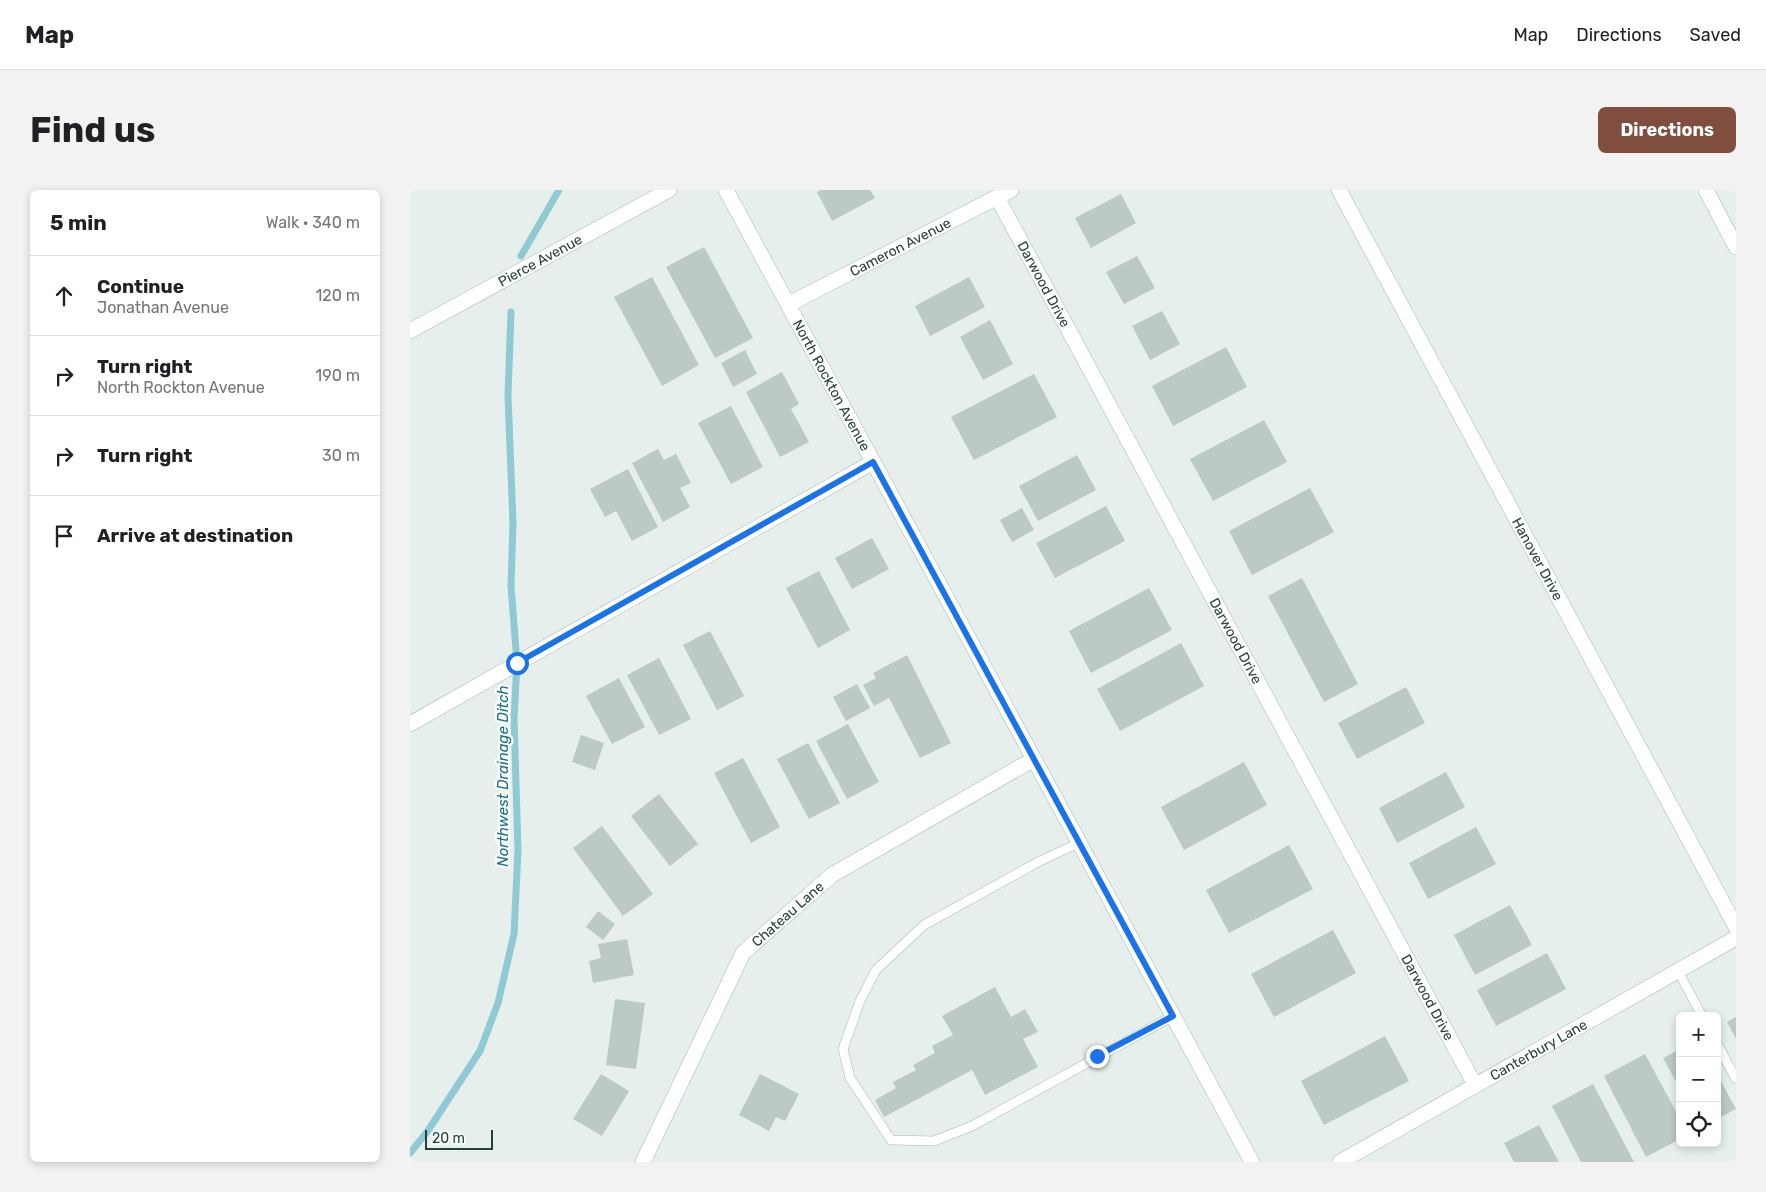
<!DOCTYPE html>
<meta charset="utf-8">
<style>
:root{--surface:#fff;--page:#f2f2f2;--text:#202124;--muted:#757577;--line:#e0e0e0;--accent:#7f4e3f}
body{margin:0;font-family:Rubik,sans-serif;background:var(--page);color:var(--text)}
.controls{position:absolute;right:15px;bottom:15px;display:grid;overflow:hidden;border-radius:8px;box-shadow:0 2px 8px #0003}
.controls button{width:45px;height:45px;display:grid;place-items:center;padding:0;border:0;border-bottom:1px solid var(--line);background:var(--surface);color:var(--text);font:25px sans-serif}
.scale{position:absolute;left:15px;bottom:12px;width:68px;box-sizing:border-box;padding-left:5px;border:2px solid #24423a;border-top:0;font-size:14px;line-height:18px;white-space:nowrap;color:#24423a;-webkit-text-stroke:4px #f7fbf9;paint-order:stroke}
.stop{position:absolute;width:15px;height:15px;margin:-11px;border:4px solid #1a73e8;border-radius:50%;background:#fff}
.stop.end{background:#1a73e8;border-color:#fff;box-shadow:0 1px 5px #0008}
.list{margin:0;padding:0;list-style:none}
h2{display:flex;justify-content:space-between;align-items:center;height:65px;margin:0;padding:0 20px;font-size:21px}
h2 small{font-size:16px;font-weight:400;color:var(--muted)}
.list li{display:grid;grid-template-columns:32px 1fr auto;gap:15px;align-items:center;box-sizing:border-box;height:80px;padding:0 20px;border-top:1px solid var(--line)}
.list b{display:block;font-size:19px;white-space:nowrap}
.list p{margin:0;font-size:16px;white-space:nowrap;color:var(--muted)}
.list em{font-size:16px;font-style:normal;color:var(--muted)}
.icon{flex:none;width:28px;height:28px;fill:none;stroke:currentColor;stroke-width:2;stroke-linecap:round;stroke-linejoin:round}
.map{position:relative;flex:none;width:1326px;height:972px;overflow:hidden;border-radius:8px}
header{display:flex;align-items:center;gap:30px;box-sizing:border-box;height:70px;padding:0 25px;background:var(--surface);border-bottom:1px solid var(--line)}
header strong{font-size:24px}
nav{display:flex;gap:28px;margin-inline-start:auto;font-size:18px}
.intro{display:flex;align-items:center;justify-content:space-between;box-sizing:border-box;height:120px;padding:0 30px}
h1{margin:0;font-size:35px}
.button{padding:12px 22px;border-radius:8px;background:var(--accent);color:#fff;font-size:18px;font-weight:700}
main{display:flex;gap:30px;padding:0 30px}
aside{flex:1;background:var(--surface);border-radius:8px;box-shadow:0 2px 8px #0003}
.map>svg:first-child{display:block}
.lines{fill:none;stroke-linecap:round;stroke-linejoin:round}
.stream{stroke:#8ec9d4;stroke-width:7}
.building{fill:#bbcac4}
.lane-casing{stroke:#a8b8b2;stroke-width:10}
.street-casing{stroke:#a8b8b2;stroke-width:16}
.secondary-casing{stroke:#a4bbb3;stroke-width:16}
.lane{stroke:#fff;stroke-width:9}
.street{stroke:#fff;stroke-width:15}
.secondary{stroke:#fff;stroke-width:15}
.route{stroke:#1a73e8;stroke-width:6}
.labels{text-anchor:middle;stroke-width:5;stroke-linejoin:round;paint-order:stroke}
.street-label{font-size:14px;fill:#24423a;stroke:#f7fbf9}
.water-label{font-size:15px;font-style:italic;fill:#1c6f80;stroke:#f7fbf9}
</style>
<header>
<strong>Map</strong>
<nav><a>Map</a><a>Directions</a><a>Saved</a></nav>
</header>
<div class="intro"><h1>Find us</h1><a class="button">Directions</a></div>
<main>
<aside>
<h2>5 min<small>Walk · 340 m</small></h2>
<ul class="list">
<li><svg class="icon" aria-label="ahead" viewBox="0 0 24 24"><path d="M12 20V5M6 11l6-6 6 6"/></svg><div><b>Continue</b><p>Jonathan Avenue</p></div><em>120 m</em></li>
<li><svg class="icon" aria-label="right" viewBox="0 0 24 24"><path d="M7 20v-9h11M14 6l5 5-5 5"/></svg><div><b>Turn right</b><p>North Rockton Avenue</p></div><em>190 m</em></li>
<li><svg class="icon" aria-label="right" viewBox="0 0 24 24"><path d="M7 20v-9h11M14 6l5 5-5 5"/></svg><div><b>Turn right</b></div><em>30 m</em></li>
<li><svg class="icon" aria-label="arrive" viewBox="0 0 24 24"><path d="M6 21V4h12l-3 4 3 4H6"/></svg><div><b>Arrive at destination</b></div></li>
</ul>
</aside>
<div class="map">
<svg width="1326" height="972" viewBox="0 0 1326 972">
<rect width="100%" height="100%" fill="#e6efeb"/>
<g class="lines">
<!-- stream -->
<g class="stream">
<path d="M 111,66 L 149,0"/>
<path d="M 0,963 L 17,942 L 70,861 L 88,813 L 104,744 L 108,660 L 104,528 L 107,473 L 101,396 L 103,333 L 98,206 L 101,122"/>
</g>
</g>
<!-- building -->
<g class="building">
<path d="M 411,0 L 460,0 L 465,8 L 422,31 L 407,2 Z"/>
<path d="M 711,4 L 726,33 L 681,58 L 665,28 Z"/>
<path d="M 294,57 L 343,148 L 305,168 L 256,77 Z"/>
<path d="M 727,66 L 745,98 L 714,114 L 696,82 Z"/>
<path d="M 242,87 L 289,175 L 252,196 L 204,107 Z"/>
<path d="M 559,87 L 575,117 L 520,146 L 505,116 Z"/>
<path d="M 752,121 L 770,154 L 740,170 L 722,136 Z"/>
<path d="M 580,130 L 603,174 L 573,190 L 550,147 Z"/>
<path d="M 816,157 L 837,197 L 763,236 L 742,196 Z"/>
<path d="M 335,160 L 347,184 L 323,197 L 311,173 Z"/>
<path d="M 372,182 L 389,214 L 381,219 L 399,252 L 370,267 L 336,202 Z"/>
<path d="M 624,184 L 647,227 L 564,270 L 541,227 Z"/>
<path d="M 321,216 L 353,277 L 321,294 L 288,233 Z"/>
<path d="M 854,230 L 877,272 L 803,311 L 780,269 Z"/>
<path d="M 248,259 L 254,270 L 266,264 L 281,293 L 270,298 L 280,317 L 253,332 L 222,273 Z"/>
<path d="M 667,265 L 686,300 L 628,331 L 609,296 Z"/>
<path d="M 218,279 L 248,337 L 222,351 L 206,321 L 195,327 L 180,299 Z"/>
<path d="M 900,298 L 924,342 L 842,385 L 819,341 Z"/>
<path d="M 696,316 L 715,351 L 645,388 L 626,353 Z"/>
<path d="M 612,318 L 624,340 L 602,352 L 590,330 Z"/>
<path d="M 462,348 L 479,379 L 442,399 L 425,368 Z"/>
<path d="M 409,381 L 440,440 L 408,458 L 376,398 Z"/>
<path d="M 892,388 L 948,494 L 914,512 L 858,406 Z"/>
<path d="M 739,398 L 762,440 L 681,483 L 659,441 Z"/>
<path d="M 300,441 L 334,506 L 307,520 L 273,455 Z"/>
<path d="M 771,453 L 794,496 L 710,541 L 687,499 Z"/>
<path d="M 497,465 L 541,553 L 510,568 L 479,508 L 464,516 L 453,495 L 466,488 L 463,483 Z"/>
<path d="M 249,468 L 281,529 L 249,545 L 217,485 Z"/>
<path d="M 209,488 L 235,537 L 202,554 L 176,506 Z"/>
<path d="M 447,494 L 460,518 L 436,531 L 423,507 Z"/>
<path d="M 996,497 L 1015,533 L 947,569 L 928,533 Z"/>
<path d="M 438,534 L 469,592 L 437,609 L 406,551 Z"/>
<path d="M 171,545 L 194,553 L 185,580 L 162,572 Z"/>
<path d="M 398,553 L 430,613 L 399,629 L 367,569 Z"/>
<path d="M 333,568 L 370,637 L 341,653 L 304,583 Z"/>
<path d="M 834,572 L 857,615 L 774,660 L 751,617 Z"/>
<path d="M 1036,582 L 1055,617 L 987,653 L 969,618 Z"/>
<path d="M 249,604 L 288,654 L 260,676 L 221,626 Z"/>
<path d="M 192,636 L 243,704 L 213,726 L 163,658 Z"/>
<path d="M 1066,637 L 1086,674 L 1018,709 L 999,673 Z"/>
<path d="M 879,655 L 903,699 L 819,743 L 796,700 Z"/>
<path d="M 1100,715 L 1122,755 L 1065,785 L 1044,745 Z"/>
<path d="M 188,721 L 205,734 L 193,750 L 176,737 Z"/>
<path d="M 923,740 L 946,783 L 864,827 L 841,784 Z"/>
<path d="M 217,749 L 224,785 L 183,793 L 179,771 L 191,768 L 188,754 Z"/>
<path d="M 1137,763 L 1156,799 L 1086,836 L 1067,800 Z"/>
<path d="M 585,797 L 601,827 L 615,819 L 628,842 L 613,849 L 628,877 L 575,905 L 562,880 L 474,927 L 465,910 L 486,898 L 483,892 L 506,880 L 503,875 L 525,863 L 522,856 L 543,845 L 532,826 Z"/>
<path d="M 205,809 L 235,813 L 226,879 L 196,875 Z"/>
<path d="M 1326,827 L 1326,849 L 1317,832 Z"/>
<path d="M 975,846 L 999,891 L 914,935 L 891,891 Z"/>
<path d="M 1270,859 L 1270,899 L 1253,868 Z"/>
<path d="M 1235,864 L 1270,929 L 1270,949 L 1236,967 L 1194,886 Z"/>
<path d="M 191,884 L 219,901 L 192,946 L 163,929 Z"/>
<path d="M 350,884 L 389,904 L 375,931 L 366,927 L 359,941 L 329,925 Z"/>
<path d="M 1307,884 L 1326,919 L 1307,929 Z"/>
<path d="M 1183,894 L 1224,972 L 1171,972 L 1142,916 Z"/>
<path d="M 1129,935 L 1149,972 L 1104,972 L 1094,953 Z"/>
</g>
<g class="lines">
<defs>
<g id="lane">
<path d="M 669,653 L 630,671 L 514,735 L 466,780 L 450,811 L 433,859 L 440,888 L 481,950 L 524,951 L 562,936 L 763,826"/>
<path d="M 1268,781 L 1292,826"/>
<path d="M 1307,854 L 1326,889"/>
</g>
<g id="street">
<path id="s1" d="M 929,0 L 1326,737"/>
<path d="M 1296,0 L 1326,57"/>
<path id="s2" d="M 587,7 L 1065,895"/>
<path id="s3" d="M 379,114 L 601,0"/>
<path id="s4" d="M 0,141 L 259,0"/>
<path d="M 0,534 L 463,272"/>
<path id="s5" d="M 233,972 L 333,763 L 422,685 L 624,569"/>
<path id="s6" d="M 930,972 L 1326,748"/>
</g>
<g id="secondary">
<path id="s7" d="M 316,0 L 842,972"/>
</g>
</defs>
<!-- lane casing -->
<use href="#lane" class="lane-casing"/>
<!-- street casing -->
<use href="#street" class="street-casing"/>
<!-- secondary casing -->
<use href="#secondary" class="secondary-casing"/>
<!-- lane -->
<use href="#lane" class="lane"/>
<!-- street -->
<use href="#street" class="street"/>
<!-- secondary -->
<use href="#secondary" class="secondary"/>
</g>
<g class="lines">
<!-- route -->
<path class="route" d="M 107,473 L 463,272 L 763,826 L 687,866"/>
</g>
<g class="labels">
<!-- street labels -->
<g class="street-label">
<text dy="5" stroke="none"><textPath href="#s3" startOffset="125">Cameron Avenue</textPath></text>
<text dy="5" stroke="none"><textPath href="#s4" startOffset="148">Pierce Avenue</textPath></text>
<text dy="5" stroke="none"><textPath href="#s2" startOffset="99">Darwood Drive</textPath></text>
<text dy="5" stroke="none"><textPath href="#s7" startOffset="222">North Rockton Avenue</textPath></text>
<text dy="5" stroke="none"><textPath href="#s1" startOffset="419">Hanover Drive</textPath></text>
<text dy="5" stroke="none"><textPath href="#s2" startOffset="504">Darwood Drive</textPath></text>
<text dy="5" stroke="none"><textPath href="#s5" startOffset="291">Chateau Lane</textPath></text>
<text dy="5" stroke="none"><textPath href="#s2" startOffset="909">Darwood Drive</textPath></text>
<text dy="5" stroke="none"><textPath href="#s6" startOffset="228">Canterbury Lane</textPath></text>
</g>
<!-- water labels -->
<g class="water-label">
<text transform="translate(93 586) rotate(-90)" y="5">Northwest Drainage Ditch</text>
</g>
</g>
</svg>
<div class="controls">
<button>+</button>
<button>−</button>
<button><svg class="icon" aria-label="locate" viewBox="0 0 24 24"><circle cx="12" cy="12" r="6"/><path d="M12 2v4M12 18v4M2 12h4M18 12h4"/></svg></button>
</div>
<div class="scale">20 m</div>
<div class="stop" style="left:107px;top:473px"></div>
<div class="stop end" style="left:687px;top:866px"></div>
</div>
</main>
